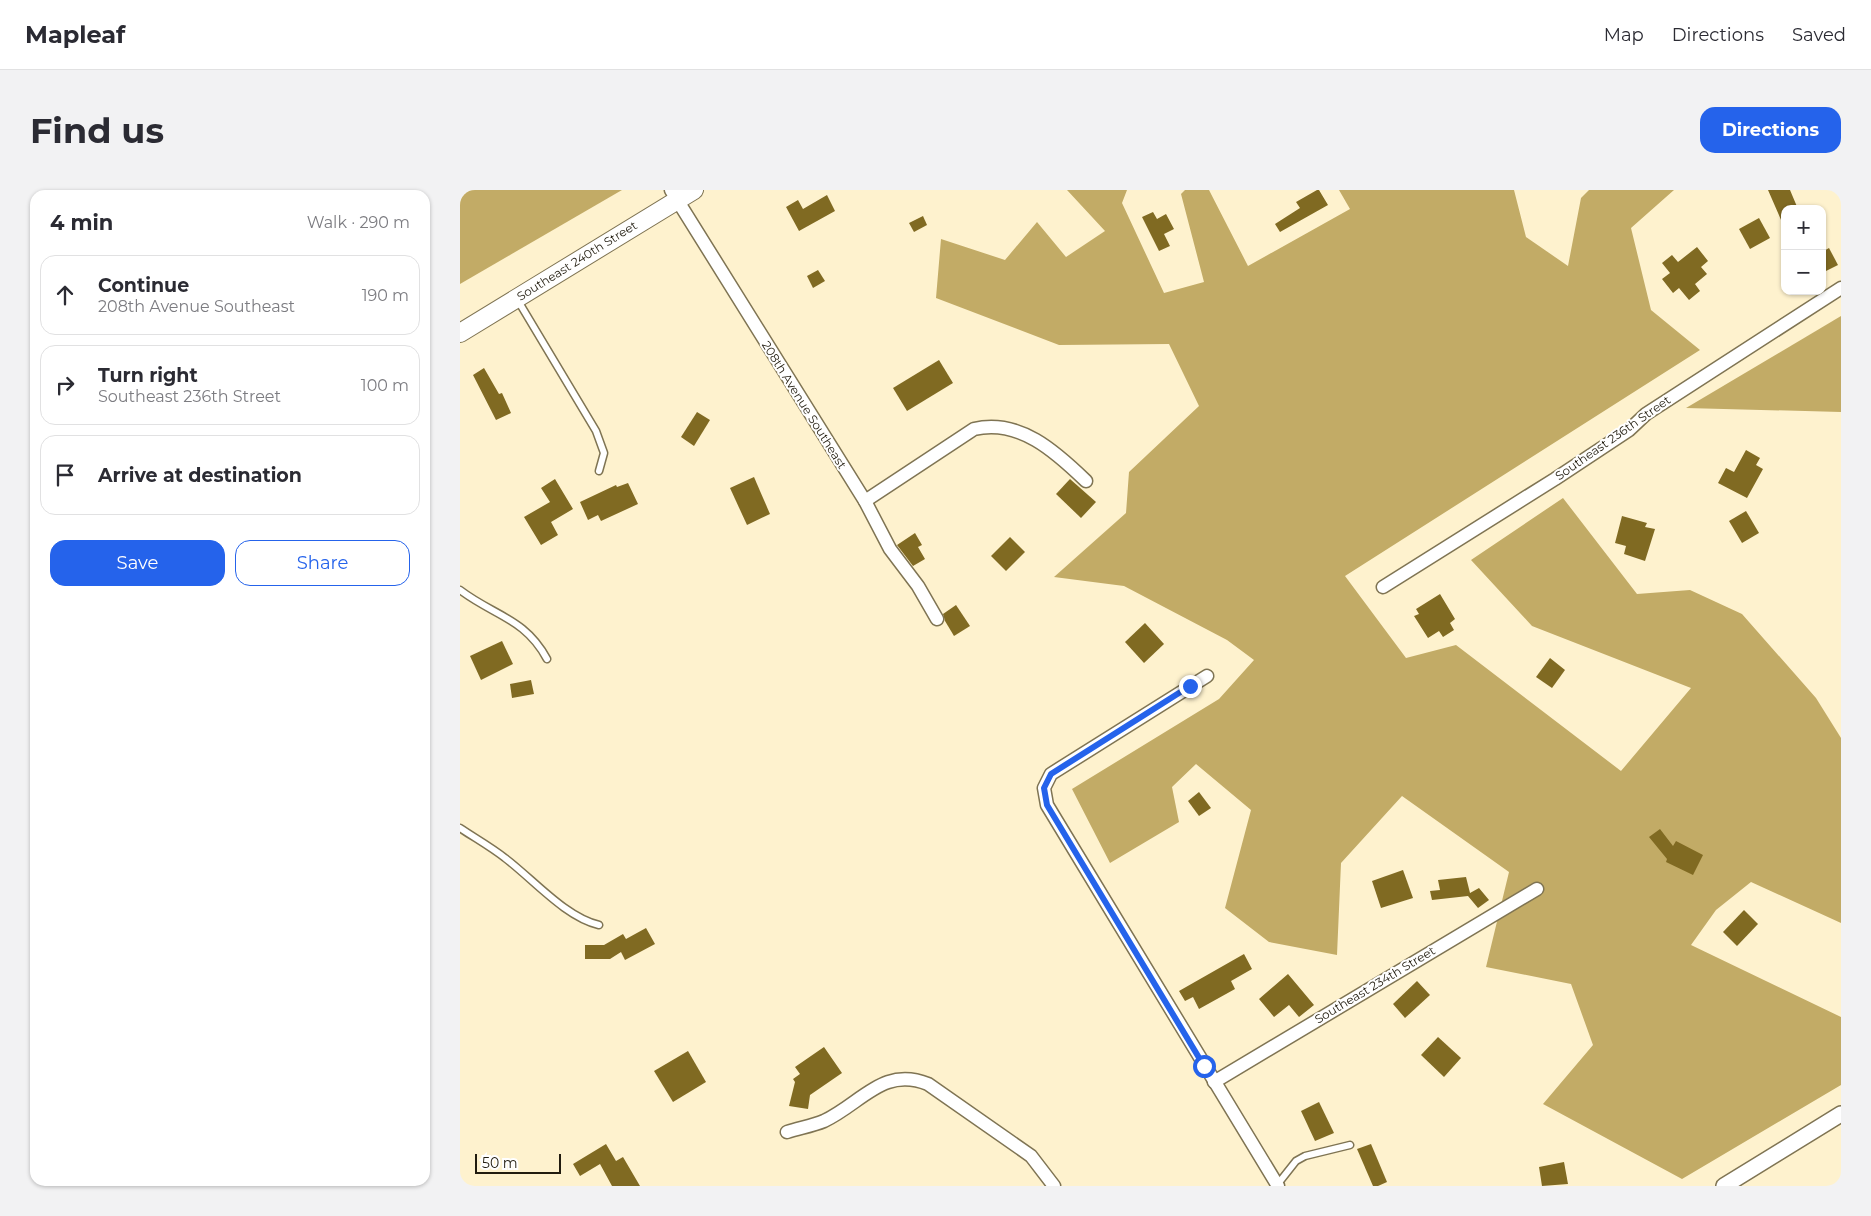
<!DOCTYPE html>
<meta charset="utf-8">
<style>
:root{--surface:#fff;--page:#f2f2f3;--text:#2b2b33;--muted:#7c7c81;--line:#e1e1e2;--accent:#2563eb}
body{margin:0;font-family:Montserrat,sans-serif;background:var(--page);color:var(--text)}
.controls{position:absolute;right:15px;top:15px;display:grid;overflow:hidden;border-radius:10px;box-shadow:0 1px 4px #0004}
.controls button{width:45px;height:45px;display:grid;place-items:center;padding:0;border:0;border-bottom:1px solid var(--line);background:var(--surface);color:var(--text);font:25px sans-serif}
.scale{position:absolute;left:15px;bottom:12px;width:86px;box-sizing:border-box;padding-left:5px;border:2px solid #211c0f;border-top:0;font-size:14px;line-height:18px;white-space:nowrap;color:#211c0f;-webkit-text-stroke:4px #fff;paint-order:stroke}
.stop{position:absolute;width:15px;height:15px;margin:-11px;border:4px solid #2563eb;border-radius:50%;background:#fff}
.stop.end{background:#2563eb;border-color:#fff;box-shadow:0 1px 5px #0008}
.list{margin:0;padding:0;list-style:none}
h2{display:flex;justify-content:space-between;align-items:center;height:65px;margin:0;padding:0 20px;font-size:21px}
h2 small{font-size:16px;font-weight:400;color:var(--muted)}
.list li{display:grid;grid-template-columns:32px 1fr auto;gap:15px;align-items:center;box-sizing:border-box;height:80px;margin:0 10px 10px;padding:0 10px;border:1px solid var(--line);border-radius:15px}
.list b{display:block;font-size:19px;white-space:nowrap}
.list p{margin:0;font-size:16px;white-space:nowrap;color:var(--muted)}
.list em{font-size:16px;font-style:normal;color:var(--muted)}
.actions{display:flex;gap:10px;padding:15px 20px}
.actions a{flex:1;padding:11px 0;border:1px solid var(--accent);border-radius:15px;text-align:center;font-size:18px;color:var(--accent)}
.actions .main{background:var(--accent);color:#fff}
.icon{flex:none;width:28px;height:28px;fill:none;stroke:currentColor;stroke-width:2;stroke-linecap:round;stroke-linejoin:round}
.map{position:relative;flex:none;width:1381px;height:996px;overflow:hidden;border-radius:15px}
header{display:flex;align-items:center;gap:30px;box-sizing:border-box;height:70px;padding:0 25px;background:var(--surface);border-bottom:1px solid var(--line)}
header strong{font-size:24px}
nav{display:flex;gap:28px;margin-inline-start:auto;font-size:18px}
.intro{display:flex;align-items:center;justify-content:space-between;box-sizing:border-box;height:120px;padding:0 30px}
h1{margin:0;font-size:35px}
.button{padding:12px 22px;border-radius:15px;background:var(--accent);color:#fff;font-size:18px;font-weight:700}
main{display:flex;gap:30px;padding:0 30px}
aside{flex:1;background:var(--surface);border-radius:15px;box-shadow:0 1px 4px #0004}
.map>svg:first-child{display:block}
.forest{fill:#c2ab66}
.building{fill:#806a22}
.lines{fill:none;stroke-linecap:round;stroke-linejoin:round}
.service-casing{stroke:#7f7453;stroke-width:9}
.minor-casing{stroke:#7f7453;stroke-width:15}
.tertiary-casing{stroke:#7f7453;stroke-width:18}
.secondary-casing{stroke:#7f7453;stroke-width:20}
.service{stroke:#fff;stroke-width:6}
.minor{stroke:#fff;stroke-width:12}
.tertiary{stroke:#fff;stroke-width:15}
.secondary{stroke:#fff;stroke-width:18}
.route{stroke:#2563eb;stroke-width:6}
.labels{text-anchor:middle;stroke-width:4;stroke-linejoin:round;paint-order:stroke}
.street-label{font-size:12px;fill:#211c0f;stroke:#fff}
</style>
<header>
<strong>Mapleaf</strong>
<nav><a>Map</a><a>Directions</a><a>Saved</a></nav>
</header>
<div class="intro"><h1>Find us</h1><a class="button">Directions</a></div>
<main>
<aside>
<h2>4 min<small>Walk · 290 m</small></h2>
<ul class="list">
<li><svg class="icon" aria-label="ahead" viewBox="0 0 24 24"><path d="M12 20V5M6 11l6-6 6 6"/></svg><div><b>Continue</b><p>208th Avenue Southeast</p></div><em>190 m</em></li>
<li><svg class="icon" aria-label="right" viewBox="0 0 24 24"><path d="M7 20v-9h11M14 6l5 5-5 5"/></svg><div><b>Turn right</b><p>Southeast 236th Street</p></div><em>100 m</em></li>
<li><svg class="icon" aria-label="arrive" viewBox="0 0 24 24"><path d="M6 21V4h12l-3 4 3 4H6"/></svg><div><b>Arrive at destination</b></div></li>
</ul>
<div class="actions"><a class="main">Save</a><a>Share</a></div>
</aside>
<div class="map">
<svg width="1381" height="996" viewBox="0 0 1381 996">
<rect width="100%" height="100%" fill="#fef2ce"/>
<!-- forest -->
<g class="forest">
<path d="M 0,0 L 162,0 L 0,94 Z"/>
<path d="M 607,0 L 667,0 L 662,13 L 704,103 L 744,92 L 721,4 L 725,0 L 749,0 L 788,76 L 890,19 L 879,0 L 1054,0 L 1066,47 L 1108,76 L 1121,8 L 1129,0 L 1214,0 L 1171,38 L 1191,120 L 1240,160 L 885,386 L 946,468 L 996,455 L 1161,581 L 1231,498 L 1072,436 L 1011,370 L 1103,308 L 1177,404 L 1230,400 L 1282,424 L 1356,508 L 1381,548 L 1381,733 L 1291,692 L 1256,720 L 1231,755 L 1381,827 L 1381,895 L 1222,989 L 1083,914 L 1133,855 L 1111,794 L 1026,777 L 1049,682 L 942,606 L 881,673 L 877,765 L 809,752 L 765,718 L 791,620 L 736,574 L 712,597 L 719,632 L 650,673 L 612,599 L 759,509 L 794,470 L 767,450 L 664,396 L 594,387 L 666,323 L 669,282 L 739,216 L 709,154 L 599,155 L 476,108 L 481,49 L 545,70 L 577,32 L 606,67 L 645,41 Z"/>
<path d="M 1381,126 L 1381,222 L 1226,218 Z"/>
</g>
<!-- building -->
<g class="building">
<path d="M 857,0 L 859,0 L 868,15 L 820,42 L 815,34 L 840,18 L 836,12 Z"/>
<path d="M 1308,0 L 1330,0 L 1338,19 L 1325,19 L 1325,39 Z"/>
<path d="M 367,5 L 375,21 L 339,41 L 326,17 L 338,10 L 343,19 Z"/>
<path d="M 693,22 L 697,29 L 706,24 L 714,39 L 704,44 L 710,56 L 699,61 L 682,27 Z"/>
<path d="M 463,26 L 467,35 L 454,42 L 449,33 Z"/>
<path d="M 1299,28 L 1310,48 L 1290,59 L 1279,39 Z"/>
<path d="M 1237,57 L 1248,71 L 1241,77 L 1247,84 L 1235,94 L 1240,101 L 1229,110 L 1219,98 L 1213,103 L 1202,89 L 1210,83 L 1202,73 L 1212,65 L 1218,72 Z"/>
<path d="M 1369,58 L 1378,75 L 1362,83 L 1362,62 Z"/>
<path d="M 358,80 L 365,91 L 353,98 L 347,86 Z"/>
<path d="M 479,170 L 493,193 L 447,221 L 433,198 Z"/>
<path d="M 24,178 L 39,204 L 42,203 L 51,223 L 36,230 L 13,185 Z"/>
<path d="M 237,222 L 250,230 L 234,256 L 221,247 Z"/>
<path d="M 1286,260 L 1300,268 L 1296,275 L 1303,279 L 1287,308 L 1258,293 L 1266,278 L 1274,282 Z"/>
<path d="M 294,287 L 310,324 L 287,335 L 270,298 Z"/>
<path d="M 95,289 L 113,319 L 91,332 L 98,345 L 81,355 L 64,327 L 90,312 L 81,298 Z"/>
<path d="M 610,289 L 636,312 L 621,328 L 596,304 Z"/>
<path d="M 168,293 L 178,314 L 141,331 L 138,325 L 128,330 L 120,312 L 156,295 L 157,297 Z"/>
<path d="M 1286,321 L 1299,343 L 1282,353 L 1269,331 Z"/>
<path d="M 1162,326 L 1187,333 L 1185,337 L 1195,339 L 1185,371 L 1164,364 L 1166,356 L 1155,353 Z"/>
<path d="M 455,343 L 462,355 L 458,357 L 465,369 L 453,376 L 437,355 Z"/>
<path d="M 550,347 L 565,362 L 546,381 L 531,366 Z"/>
<path d="M 980,404 L 995,429 L 990,433 L 994,440 L 983,447 L 979,441 L 968,448 L 954,426 L 959,424 L 956,419 Z"/>
<path d="M 496,415 L 510,436 L 494,446 L 485,431 L 483,424 Z"/>
<path d="M 685,433 L 704,454 L 684,473 L 665,452 Z"/>
<path d="M 42,451 L 53,474 L 21,490 L 10,466 Z"/>
<path d="M 1090,468 L 1105,480 L 1092,498 L 1076,487 Z"/>
<path d="M 71,490 L 74,504 L 52,508 L 50,494 Z"/>
<path d="M 739,602 L 751,618 L 739,626 L 728,611 Z"/>
<path d="M 1200,639 L 1213,656 L 1216,651 L 1243,665 L 1233,685 L 1206,672 L 1207,669 L 1189,647 Z"/>
<path d="M 943,680 L 953,708 L 921,718 L 912,691 Z"/>
<path d="M 1006,687 L 1010,703 L 1019,698 L 1029,710 L 1018,718 L 1008,706 L 972,710 L 970,701 L 980,700 L 978,690 Z"/>
<path d="M 1284,720 L 1298,734 L 1277,756 L 1263,742 Z"/>
<path d="M 186,738 L 195,754 L 165,770 L 161,762 L 150,769 L 125,769 L 125,755 L 144,755 L 163,744 L 166,749 Z"/>
<path d="M 784,764 L 792,779 L 771,791 L 775,799 L 739,819 L 733,807 L 725,811 L 719,801 Z"/>
<path d="M 828,784 L 854,815 L 839,827 L 829,815 L 814,827 L 799,809 Z"/>
<path d="M 957,791 L 970,805 L 945,828 L 933,814 Z"/>
<path d="M 978,847 L 1001,868 L 984,887 L 961,865 Z"/>
<path d="M 364,857 L 382,883 L 350,905 L 348,919 L 329,916 L 335,892 L 333,889 L 340,884 L 335,877 Z"/>
<path d="M 228,861 L 246,892 L 213,912 L 194,881 Z"/>
<path d="M 859,912 L 874,943 L 855,951 L 841,921 Z"/>
<path d="M 146,954 L 156,971 L 163,967 L 180,996 L 152,996 L 140,974 L 120,986 L 113,974 Z"/>
<path d="M 911,954 L 927,992 L 918,996 L 913,996 L 897,959 Z"/>
<path d="M 1104,972 L 1108,994 L 1082,996 L 1079,977 Z"/>
</g>
<g class="lines">
<defs>
<g id="service">
<path d="M 57,109 L 136,241 L 144,263 L 139,281"/>
<path d="M 0,400 C 34,426 65,428 87,469"/>
<path d="M 0,638 C 15,648 31,657 45,668 C 73,689 105,727 139,735"/>
<path d="M 817,995 L 836,971 L 845,966 L 890,955"/>
</g>
<g id="minor">
<path d="M 211,0 L 405,311 L 430,359 L 458,396 L 477,429"/>
<path d="M 405,311 L 514,239 C 559,228 596,262 626,291"/>
<path d="M 923,397 L 1095,289 L 1169,240 L 1186,224 L 1381,98"/>
<path d="M 747,486 L 591,584 L 584,598 L 587,615 L 818,996"/>
<path d="M 754,892 L 1077,699"/>
<path d="M 327,942 C 339,938 352,936 364,931 C 402,913 423,876 468,894 L 571,966 L 594,996"/>
</g>
<path id="tertiary" d="M 1264,996 L 1381,924"/>
<path id="secondary" d="M 0,143 L 234,0"/>
</defs>
<!-- service casing -->
<use href="#service" class="service-casing"/>
<!-- minor casing -->
<use href="#minor" class="minor-casing"/>
<!-- tertiary casing -->
<use href="#tertiary" class="tertiary-casing"/>
<!-- secondary casing -->
<use href="#secondary" class="secondary-casing"/>
<!-- service -->
<use href="#service" class="service"/>
<!-- minor -->
<use href="#minor" class="minor"/>
<!-- tertiary -->
<use href="#tertiary" class="tertiary"/>
<!-- secondary -->
<use href="#secondary" class="secondary"/>
</g>
<g class="lines">
<!-- route -->
<path class="route" d="M 730,496 L 591,584 L 584,598 L 587,615 L 744,876"/>
</g>
<g class="labels">
<!-- street labels -->
<g class="street-label">
<text transform="translate(117 71) rotate(-32)" y="4">Southeast 240th Street</text>
<text transform="translate(344 215) rotate(58)" y="4">208th Avenue Southeast</text>
<text transform="translate(1153 248) rotate(-35)" y="4">Southeast 236th Street</text>
<text transform="translate(915 795) rotate(-31)" y="4">Southeast 234th Street</text>
</g>
</g>
</svg>
<div class="controls">
<button>+</button>
<button>−</button>
</div>
<div class="scale">50 m</div>
<div class="stop" style="left:744px;top:876px"></div>
<div class="stop end" style="left:730px;top:496px"></div>
</div>
</main>
